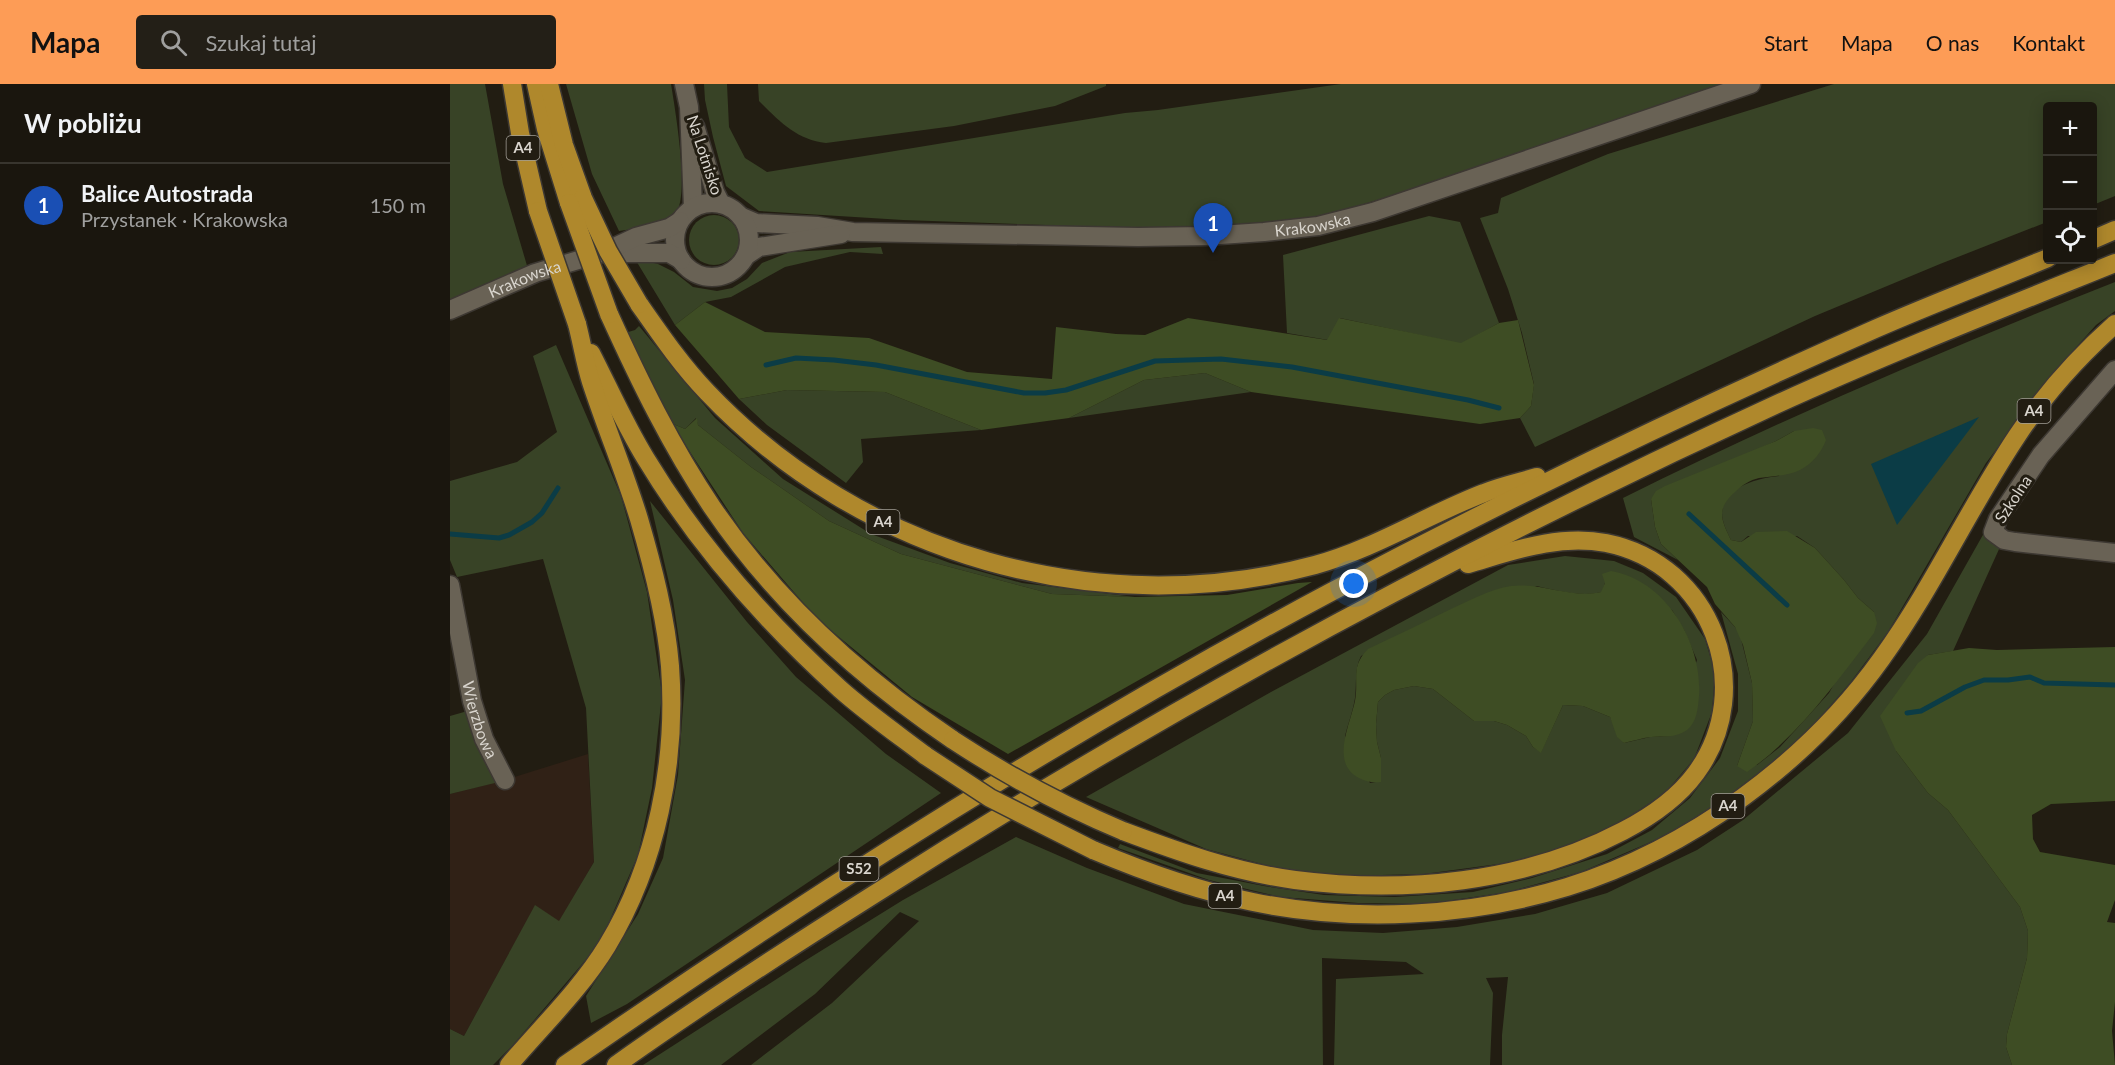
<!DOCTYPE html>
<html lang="pl">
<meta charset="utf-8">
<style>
:root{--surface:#1a160e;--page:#231f17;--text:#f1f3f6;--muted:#9f9f9e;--line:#38352e;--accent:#fd9c56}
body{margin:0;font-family:Lato,sans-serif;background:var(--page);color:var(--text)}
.controls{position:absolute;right:18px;top:18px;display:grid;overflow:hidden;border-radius:6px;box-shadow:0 3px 15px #0003}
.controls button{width:54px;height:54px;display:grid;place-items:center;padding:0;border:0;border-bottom:2px solid var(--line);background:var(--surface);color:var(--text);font:30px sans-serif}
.you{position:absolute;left:904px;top:500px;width:21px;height:21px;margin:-15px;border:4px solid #fff;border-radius:50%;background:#1a73e8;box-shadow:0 0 0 9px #1a73e833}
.badge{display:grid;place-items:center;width:39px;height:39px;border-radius:50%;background:var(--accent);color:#fff;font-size:20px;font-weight:700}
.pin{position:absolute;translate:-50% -50px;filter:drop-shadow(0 2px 3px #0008)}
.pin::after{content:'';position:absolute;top:32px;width:21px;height:18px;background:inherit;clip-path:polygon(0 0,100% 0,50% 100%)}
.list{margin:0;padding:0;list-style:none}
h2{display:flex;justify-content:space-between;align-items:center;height:78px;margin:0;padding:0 24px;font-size:26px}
h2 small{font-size:20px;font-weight:400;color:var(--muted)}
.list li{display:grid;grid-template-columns:39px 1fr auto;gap:18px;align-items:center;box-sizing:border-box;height:84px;padding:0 24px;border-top:2px solid var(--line)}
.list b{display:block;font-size:22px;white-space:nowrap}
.list p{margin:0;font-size:20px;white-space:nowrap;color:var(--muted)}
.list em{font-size:20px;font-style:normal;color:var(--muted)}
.icon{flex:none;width:33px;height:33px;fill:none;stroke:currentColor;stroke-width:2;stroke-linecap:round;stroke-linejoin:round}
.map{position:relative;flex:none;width:1665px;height:981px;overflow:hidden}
header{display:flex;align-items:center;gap:36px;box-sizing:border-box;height:84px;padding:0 30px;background:var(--accent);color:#111}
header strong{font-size:28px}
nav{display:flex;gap:33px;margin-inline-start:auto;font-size:21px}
.search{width:420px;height:54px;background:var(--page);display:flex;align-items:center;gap:15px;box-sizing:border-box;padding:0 21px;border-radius:6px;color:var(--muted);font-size:22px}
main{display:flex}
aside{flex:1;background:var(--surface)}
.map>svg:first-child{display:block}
.commercial{fill:#302116}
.green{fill:#384326;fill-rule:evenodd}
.forest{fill:#3e4d24}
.water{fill:#0b3c46}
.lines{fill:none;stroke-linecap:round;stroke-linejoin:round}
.stream{stroke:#0b3c46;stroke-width:5}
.minor-casing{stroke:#3d3832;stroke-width:21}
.tertiary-casing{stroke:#3d3832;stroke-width:21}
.secondary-casing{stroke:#3d3832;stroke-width:21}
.motorway-casing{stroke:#3d3832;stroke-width:21}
.minor{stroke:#696255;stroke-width:18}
.tertiary{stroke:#696255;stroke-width:18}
.secondary{stroke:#696255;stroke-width:18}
.motorway{stroke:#af882c;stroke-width:18}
.motorway-bridge-casing{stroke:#3d3832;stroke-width:21;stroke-linecap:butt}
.motorway-bridge{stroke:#af882c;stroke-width:18}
.labels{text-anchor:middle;stroke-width:6;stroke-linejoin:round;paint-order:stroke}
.shield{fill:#221d12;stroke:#a29e96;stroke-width:1.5}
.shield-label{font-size:15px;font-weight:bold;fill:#d9d5ce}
.street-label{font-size:16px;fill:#d9d5ce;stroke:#221d12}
</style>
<header>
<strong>Mapa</strong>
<div class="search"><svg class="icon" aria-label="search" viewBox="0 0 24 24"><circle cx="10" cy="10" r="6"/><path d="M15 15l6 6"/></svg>Szukaj tutaj</div>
<nav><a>Start</a><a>Mapa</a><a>O nas</a><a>Kontakt</a></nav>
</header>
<main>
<aside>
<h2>W pobliżu<small></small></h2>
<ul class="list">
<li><span class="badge" style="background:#1a4fb4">1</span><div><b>Balice Autostrada</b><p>Przystanek · Krakowska</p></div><em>150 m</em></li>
</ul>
</aside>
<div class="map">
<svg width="1665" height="981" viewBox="0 0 1665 981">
<rect width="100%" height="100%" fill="#221d12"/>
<!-- commercial -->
<path class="commercial" d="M 138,670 L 144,778 L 109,838 L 85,822 L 14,952 L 0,945 L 0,710 L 55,696 Z"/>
<!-- green -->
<g class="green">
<path d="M 0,0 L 35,0 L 53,100 L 78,185 L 0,219 Z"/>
<path d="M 116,0 L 221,0 C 225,24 240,112 226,129 C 215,144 186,144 169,147 L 142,90 Z"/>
<path d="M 254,0 L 277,0 L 279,43 L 295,74 L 317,88 L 675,29 L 708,26 L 891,0 L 1278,0 L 978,101 L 870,133 L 787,144 L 712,145 L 453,136 L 309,127 L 276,102 L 263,53 L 255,16 Z"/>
<path d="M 308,0 L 656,0 L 656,2 L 605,22 L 504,42 L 376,59 C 347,56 329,37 309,17 Z"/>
<path d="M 1384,0 L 1665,0 L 1665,112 L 1643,121 L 1642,22 L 1598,22 L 1597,138 L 1490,180 L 1365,232 L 1085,363 L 1070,334 L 1081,322 L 1084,300 L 1072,249 L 1058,205 L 1030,134 L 1048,129 L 1051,114 L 1158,70 Z"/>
<circle cx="264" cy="156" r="25"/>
<path d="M 979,132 L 1010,138 L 1049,239 L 1011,260 L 890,234 L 878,256 L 837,249 L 833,171 Z"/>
<path d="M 431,163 L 433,170 L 400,168 L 335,183 L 281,213 L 255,218 L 225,241 L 185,175 L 208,180 L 224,188 L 243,203 L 267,207 L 282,204 L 297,195 L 312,179 L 340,168 Z"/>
<path d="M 1665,198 L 1665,227 L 1646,241 L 1606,286 L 1536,379 L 1438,548 L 1400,599 L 1348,659 L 1256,729 L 1210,754 L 1131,788 L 1058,808 L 976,820 L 908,819 L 831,813 L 759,796 L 668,764 L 670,760 L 747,789 L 814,802 L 874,811 L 945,813 L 1023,808 L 1082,794 L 1157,770 L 1202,746 L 1240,714 L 1270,674 L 1288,627 L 1288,590 L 1271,528 L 1285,543 L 1290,551 L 1302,599 L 1303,637 L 1287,682 L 1307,681 L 1330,663 L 1379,609 L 1424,528 L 1408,514 L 1394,496 L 1365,464 L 1347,452 L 1298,452 L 1291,458 L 1281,456 C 1277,448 1272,438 1272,429 C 1273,403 1308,394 1329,392 L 1344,347 L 1326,357 L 1201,415 L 1205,443 L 1211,460 L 1228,476 L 1184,453 L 1173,414 C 1333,334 1499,264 1665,198 Z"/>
<path d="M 189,242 L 265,334 L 333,395 L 421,450 L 500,479 L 572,499 L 685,513 L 602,510 L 451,470 L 379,437 L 301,383 L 248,341 L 246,334 L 235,345 L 221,339 L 175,249 L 185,246 Z"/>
<path d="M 106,261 L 171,412 L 197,508 L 212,610 L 202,704 L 188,771 L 150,859 L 63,961 L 43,981 L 0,981 L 0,945 L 14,952 L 85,821 L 109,837 L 144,778 L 136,624 L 93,475 L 7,493 L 0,476 L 0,397 L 67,378 L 107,348 L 83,272 Z"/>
<path d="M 755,289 L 801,308 L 619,334 L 694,296 Z"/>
<path d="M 337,306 L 435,308 L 531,346 L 411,355 L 413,378 L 396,399 L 317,341 L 289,315 Z"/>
<path d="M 200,417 L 297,538 L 346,593 L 436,670 L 491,709 L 177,920 L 141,939 L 136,912 L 188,830 L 213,774 L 228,691 L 235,596 L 223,516 Z"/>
<path d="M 1534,449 L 1550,463 L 1503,567 L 1478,571 L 1446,667 L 1478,709 L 1498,726 L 1570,823 L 1578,847 L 1577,874 L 1557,950 L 1556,963 L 1562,981 L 1052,981 L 1052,951 L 1058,893 L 1036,894 L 1043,909 L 1040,981 L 884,981 L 886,895 L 974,890 L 956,878 L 872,874 L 873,981 L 301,981 L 382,919 L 469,837 L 450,828 L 365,910 L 271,981 L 193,981 L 353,878 L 453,816 L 566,753 L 637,784 L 734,820 L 863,846 L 933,849 L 1007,843 L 1085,830 L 1157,809 L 1247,766 L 1293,736 L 1398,649 L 1477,550 Z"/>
<path d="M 1115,472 L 1164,477 L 1193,489 L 1226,513 L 1255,555 L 1265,589 L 1262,628 L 1244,675 L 1215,709 L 1170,739 L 1119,762 L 1056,779 L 974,790 L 892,792 L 827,784 L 756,765 L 636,713 L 821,608 L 1058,481 ZM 1155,499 L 1222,526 L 1234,546 L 1247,576 L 1220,652 L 1200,653 L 1174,659 L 1160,633 L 1133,622 L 1113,621 L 1091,668 L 1083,663 L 1076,652 L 1057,641 L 1044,637 L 1024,637 L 983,605 L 964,602 L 944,606 L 935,611 L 928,618 L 926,640 L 927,658 L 931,674 L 931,697 L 920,699 L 895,652 C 898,640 903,627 905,614 C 907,599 904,586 911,572 L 1087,502 C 1107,507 1132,513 1152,508 Z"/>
<path d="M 21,626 L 49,698 L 0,710 L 0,632 Z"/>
</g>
<!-- forest -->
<g class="forest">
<path d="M 255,218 L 315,248 L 419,254 L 517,288 L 602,295 L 606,243 L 666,250 L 695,251 L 738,234 L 877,256 L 889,234 L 1011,259 L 1049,239 L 1068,236 L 1084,301 L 1081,322 L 1070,334 L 1030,340 L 801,308 L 755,289 L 694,296 L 619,334 L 531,346 L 435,308 L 337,306 L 289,315 L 225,241 Z"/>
<path d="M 247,334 L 248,341 L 301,383 L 379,437 L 451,470 L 602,510 L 685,513 L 777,511 L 848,499 L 862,498 L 558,670 L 462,613 L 367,535 L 293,449 L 221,339 L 235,345 Z"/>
<path d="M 1363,344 L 1372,346 L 1376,356 C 1371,369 1363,379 1350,386 C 1337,392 1323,392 1309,394 C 1300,396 1292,401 1285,408 C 1266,425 1271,435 1281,456 L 1291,458 L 1306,448 L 1337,447 L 1365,464 L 1394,496 L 1408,514 L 1424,528 L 1427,539 L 1424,549 C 1386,598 1349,652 1297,688 L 1287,682 L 1303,637 L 1302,599 L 1293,561 L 1285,543 L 1265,520 L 1257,503 L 1211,460 L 1205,443 L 1201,415 L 1206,407 L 1215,402 L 1326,357 L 1344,347 Z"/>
<path d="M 1161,487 C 1216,496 1253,560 1249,612 C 1248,624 1247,638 1237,646 C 1226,654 1214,652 1201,653 C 1192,654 1183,657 1174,659 L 1167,653 L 1160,633 L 1133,622 L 1113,621 L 1091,669 L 1083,663 L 1076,652 L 1057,641 L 1044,637 L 1024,637 L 983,605 L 964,602 L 944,606 L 935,611 L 928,618 L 926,640 L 927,658 L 931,674 L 931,698 C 922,699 917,698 909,694 C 880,679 900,641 905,617 C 909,595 900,583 918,565 C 945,552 973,539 1001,525 C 1019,517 1040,505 1061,502 C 1091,498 1122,515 1151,508 L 1155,499 L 1152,490 Z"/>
<path d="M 1665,563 L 1665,717 L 1601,720 L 1582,731 L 1583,755 L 1590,768 L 1665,781 L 1665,816 L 1657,838 L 1665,839 L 1665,918 L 1662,947 L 1665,981 L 1562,981 L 1556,963 L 1557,950 L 1577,874 L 1578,847 L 1570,823 L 1498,726 L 1478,709 L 1446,667 L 1430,632 L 1468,579 L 1478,571 L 1519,564 L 1547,566 Z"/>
</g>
<!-- water -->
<path class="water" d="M 1529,333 L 1447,441 L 1421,380 Z"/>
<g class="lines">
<!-- stream -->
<g class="stream">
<path d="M 316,281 L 346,274 L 384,276 L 426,281 L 574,309 L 595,309 L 616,306 L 705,277 L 771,275 L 842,283 L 1018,316 L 1049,324"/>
<path d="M 1239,430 L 1337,521"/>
<path d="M 0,450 L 49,454 L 59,451 L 82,438 L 92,429 L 108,404"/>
<path d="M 1457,629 L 1471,627 L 1515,603 L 1534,596 L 1558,596 L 1580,593 L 1594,599 L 1665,601"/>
</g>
<defs>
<g id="minor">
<path d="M 1665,286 L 1591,371 L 1548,435 L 1543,448 L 1554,456 L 1565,458 L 1665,469"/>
<path id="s1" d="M 0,501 L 22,617 L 34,655 L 55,696"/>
</g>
<g id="tertiary">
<path id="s2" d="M 292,133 L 306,139 L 367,142 L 403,148 L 688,153 L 755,152 L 814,148 L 868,142 L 923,128 L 1301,0"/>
<path d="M 297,171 L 309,163 L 391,150"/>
</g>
<g id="secondary">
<path d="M 234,0 L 239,23 L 243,124"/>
<path d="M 245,42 L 265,108 L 271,120"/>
<circle cx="262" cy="156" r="37"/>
<path d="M 160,169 L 219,169 L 231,176"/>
<path id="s3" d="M 0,226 L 85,189 L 152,169 L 186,153 L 219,144 L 230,137"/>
</g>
<g id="motorway">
<path d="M 62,0 L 70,49 L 88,127"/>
<path d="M 86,0 L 96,45 L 119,119"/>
<path d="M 99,0 L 114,61 L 133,114"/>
<path d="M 1642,156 L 1665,146"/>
<path d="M 189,220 C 210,250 231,281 257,308 C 412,471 647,539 865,481 C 924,465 977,431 1034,409 C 1051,402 1070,398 1087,393"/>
<path d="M 159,230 C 189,296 221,362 262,423 C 325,516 411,594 503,656"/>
<path d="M 141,269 C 159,304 175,341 196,375 C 248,461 315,537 390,605 C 417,629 447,650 476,672"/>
<path d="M 673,747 C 729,768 785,788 845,796 C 954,810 1074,799 1173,747 C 1200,733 1227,715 1246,689 C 1308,604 1262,480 1156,459 C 1108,450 1063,467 1018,480"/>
<path d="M 643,766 C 695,788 748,807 803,818 C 905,839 1018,833 1117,803 C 1240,765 1358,678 1432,574 C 1483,503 1519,424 1567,352 C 1594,311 1628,273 1665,240"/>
<path d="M 59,981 C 92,942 130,906 157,862 C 207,779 227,678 220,582 C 216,533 203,483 189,435 C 175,389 156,344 141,298 C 135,279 132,259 127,240"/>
<path d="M 115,981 C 361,810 616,649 881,508 C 1059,414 1241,326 1425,245 C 1482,220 1540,198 1598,174"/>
<path d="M 166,981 C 250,921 336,866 423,811 C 712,627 1014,464 1325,321 C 1437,270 1551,225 1665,179"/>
</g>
</defs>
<!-- minor casing -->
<use href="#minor" class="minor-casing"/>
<!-- tertiary casing -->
<use href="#tertiary" class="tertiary-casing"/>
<!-- secondary casing -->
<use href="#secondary" class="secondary-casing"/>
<!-- motorway casing -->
<use href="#motorway" class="motorway-casing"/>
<!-- minor -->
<use href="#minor" class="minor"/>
<!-- tertiary -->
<use href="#tertiary" class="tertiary"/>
<!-- secondary -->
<use href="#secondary" class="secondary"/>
<!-- motorway -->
<use href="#motorway" class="motorway"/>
<defs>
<g id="motorway-bridge">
<path d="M 133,114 L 158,167 L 189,220"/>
<path d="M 119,119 L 159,230"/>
<path d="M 88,127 L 127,240"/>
<path d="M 503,656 C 558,692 613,722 673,747"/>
<path d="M 476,672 L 540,714 L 643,766"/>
</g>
</defs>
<!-- motorway-bridge casing -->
<use href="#motorway-bridge" class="motorway-bridge-casing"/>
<!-- motorway-bridge -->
<use href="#motorway-bridge" class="motorway-bridge"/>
</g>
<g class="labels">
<!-- shield labels -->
<g class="shield">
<rect x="56.5" y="52" width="33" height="24" rx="4.5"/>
<rect x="1567.5" y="315" width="33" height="24" rx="4.5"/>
<rect x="416.5" y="426" width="33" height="24" rx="4.5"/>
<rect x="1261.5" y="710" width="33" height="24" rx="4.5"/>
<rect x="389.5" y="773" width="39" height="24" rx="4.5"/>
<rect x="758.5" y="800" width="33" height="24" rx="4.5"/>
</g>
<g class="shield-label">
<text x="73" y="69">A4</text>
<text x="1584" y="332">A4</text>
<text x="433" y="443">A4</text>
<text x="1278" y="727">A4</text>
<text x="409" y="790">S52</text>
<text x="775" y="817">A4</text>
</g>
<!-- street labels -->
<g class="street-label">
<text transform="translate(255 71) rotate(72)" y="6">Na Lotnisko</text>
<text dy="6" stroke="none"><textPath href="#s2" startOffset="573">Krakowska</textPath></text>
<text dy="6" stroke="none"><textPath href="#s3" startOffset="81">Krakowska</textPath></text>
<text transform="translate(1563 415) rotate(-57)" y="6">Szkolna</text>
<text dy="6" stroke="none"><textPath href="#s1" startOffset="138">Wierzbowa</textPath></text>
</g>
</g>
</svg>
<div class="controls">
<button>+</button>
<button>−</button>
<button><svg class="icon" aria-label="locate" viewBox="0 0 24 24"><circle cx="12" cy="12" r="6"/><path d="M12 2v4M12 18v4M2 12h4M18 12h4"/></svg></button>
</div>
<div class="you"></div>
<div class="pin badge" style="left:763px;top:169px;background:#1a4fb4">1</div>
</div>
</main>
